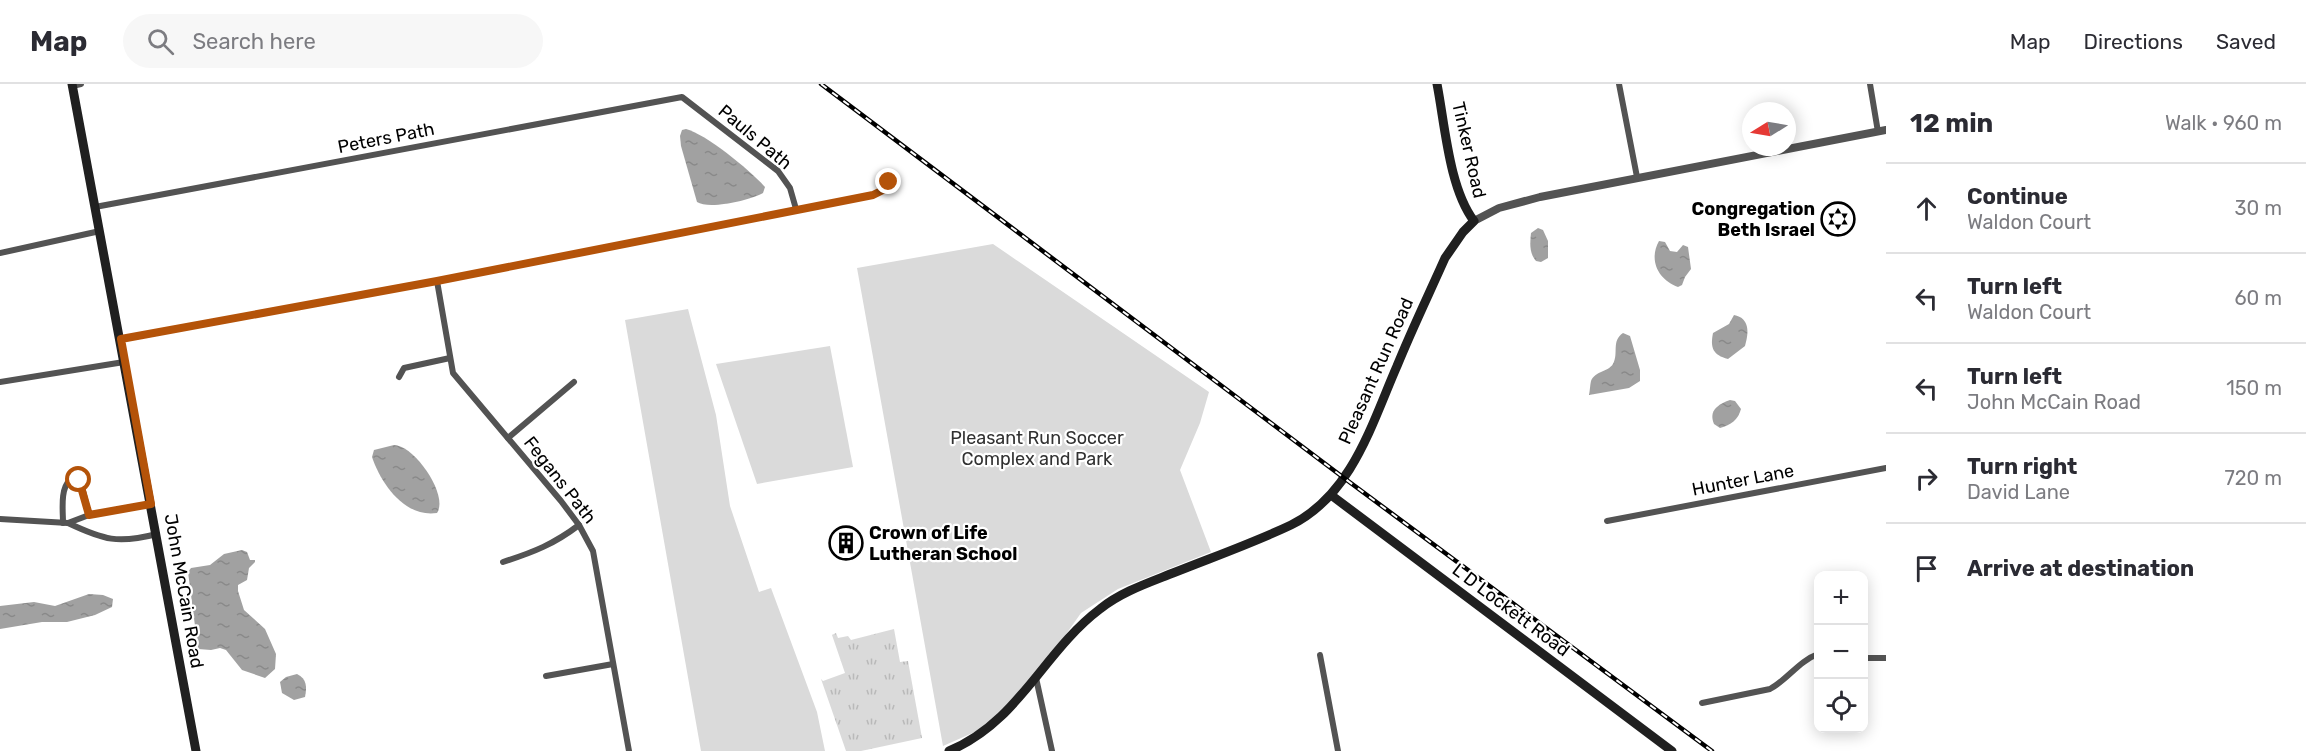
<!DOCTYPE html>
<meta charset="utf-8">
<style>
:root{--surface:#fff;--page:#f7f7f7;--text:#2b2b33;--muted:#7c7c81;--line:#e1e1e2}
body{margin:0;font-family:Rubik,sans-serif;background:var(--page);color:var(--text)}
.controls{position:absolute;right:18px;bottom:18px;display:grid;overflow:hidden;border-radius:12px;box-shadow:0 3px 15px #0003}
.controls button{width:54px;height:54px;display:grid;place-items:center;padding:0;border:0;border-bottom:2px solid var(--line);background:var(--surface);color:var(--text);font:30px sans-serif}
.compass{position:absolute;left:1742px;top:18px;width:54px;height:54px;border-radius:50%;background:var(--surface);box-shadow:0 3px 15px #0003;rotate:259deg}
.stop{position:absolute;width:18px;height:18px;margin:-14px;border:4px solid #b45309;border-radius:50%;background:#fff}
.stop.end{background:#b45309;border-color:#fff;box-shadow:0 2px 6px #0008}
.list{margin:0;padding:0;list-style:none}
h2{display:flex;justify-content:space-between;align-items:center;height:78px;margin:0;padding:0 24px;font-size:26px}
h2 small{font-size:20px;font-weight:400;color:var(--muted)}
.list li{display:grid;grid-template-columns:39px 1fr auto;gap:18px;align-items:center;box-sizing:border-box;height:90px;padding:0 24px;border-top:2px solid var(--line)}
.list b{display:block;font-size:22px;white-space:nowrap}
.list p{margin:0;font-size:20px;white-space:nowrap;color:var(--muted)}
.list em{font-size:20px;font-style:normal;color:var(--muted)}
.icon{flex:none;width:33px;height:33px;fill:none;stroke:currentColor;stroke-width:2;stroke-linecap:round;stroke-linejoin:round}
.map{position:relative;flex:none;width:1886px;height:667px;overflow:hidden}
header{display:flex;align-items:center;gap:36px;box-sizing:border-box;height:84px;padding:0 30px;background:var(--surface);border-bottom:2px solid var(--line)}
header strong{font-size:28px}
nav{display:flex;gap:33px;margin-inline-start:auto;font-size:21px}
.search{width:420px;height:54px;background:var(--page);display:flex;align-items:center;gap:15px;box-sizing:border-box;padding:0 21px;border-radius:33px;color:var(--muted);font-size:22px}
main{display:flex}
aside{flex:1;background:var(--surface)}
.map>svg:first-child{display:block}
.grass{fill:url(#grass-tufts)}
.green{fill:#dadada}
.water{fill:url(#water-ripples)}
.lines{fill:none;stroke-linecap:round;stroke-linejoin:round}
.minor{stroke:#535353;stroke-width:6}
.tertiary{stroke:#535353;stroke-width:8}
.secondary{stroke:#202020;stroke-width:9}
.rail-casing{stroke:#000;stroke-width:4.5}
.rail{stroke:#fff;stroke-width:2;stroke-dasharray:7;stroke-linecap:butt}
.route{stroke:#b45309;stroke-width:8}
.labels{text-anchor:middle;stroke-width:4.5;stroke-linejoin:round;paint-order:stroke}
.street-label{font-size:18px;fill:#000;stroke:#fff}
.poi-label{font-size:18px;font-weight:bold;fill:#000;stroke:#fff;text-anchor:end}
.park-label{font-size:18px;fill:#313131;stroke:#fff}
</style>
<header>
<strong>Map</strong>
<div class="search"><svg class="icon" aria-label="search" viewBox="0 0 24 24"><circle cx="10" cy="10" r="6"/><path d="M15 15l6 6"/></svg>Search here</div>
<nav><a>Map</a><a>Directions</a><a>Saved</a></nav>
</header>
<main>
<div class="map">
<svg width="1886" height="667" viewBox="0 0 1886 667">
<defs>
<pattern id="grass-tufts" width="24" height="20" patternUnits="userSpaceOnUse" patternTransform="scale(1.5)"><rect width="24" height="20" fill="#dadada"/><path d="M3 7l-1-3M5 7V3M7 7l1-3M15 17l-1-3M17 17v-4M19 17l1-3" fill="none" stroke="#b9b9b9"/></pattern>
<pattern id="water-ripples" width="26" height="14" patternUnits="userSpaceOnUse" patternTransform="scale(1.5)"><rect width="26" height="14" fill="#a1a1a1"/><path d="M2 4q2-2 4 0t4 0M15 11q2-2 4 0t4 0" fill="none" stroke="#898989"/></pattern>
</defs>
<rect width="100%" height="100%" fill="#fff"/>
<!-- grass -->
<path class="grass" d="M 894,545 L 900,578 L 908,577 L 922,654 L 861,667 L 846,667 L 821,595 L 823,597 L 845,589 L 832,551 L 836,549 L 838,554 L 848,552 L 851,556 Z"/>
<!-- green -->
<g class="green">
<path d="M 993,160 L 1209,308 L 1200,339 L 1180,386 L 1211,468 L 1118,505 L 1081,529 L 1045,580 L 986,643 L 943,662 L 857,184 Z"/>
<path d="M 688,225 L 716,331 L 730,422 L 759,508 L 771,504 L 817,628 L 825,667 L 701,667 L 625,236 Z"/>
<path d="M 830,262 L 853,383 L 757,400 L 716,280 Z"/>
</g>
<!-- water -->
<g class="water">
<path d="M 686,45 C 706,50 751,87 765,103 L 763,109 C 751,116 709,126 697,118 L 681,62 L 680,52 L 682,46 Z"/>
<path d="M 1538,144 L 1543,146 L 1548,157 L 1548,174 L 1541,178 L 1536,177 C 1529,169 1530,159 1531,149 Z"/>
<path d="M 1659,157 L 1665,158 L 1670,167 L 1677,168 L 1683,161 L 1688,163 L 1691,185 L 1685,193 L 1682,201 L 1678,203 C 1659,196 1648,177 1659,157 Z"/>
<path d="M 1734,231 C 1750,234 1749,249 1745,262 L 1728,275 C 1713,271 1710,264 1713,249 L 1729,240 Z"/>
<path d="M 1623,249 L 1630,252 L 1640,286 L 1640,297 L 1629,304 L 1589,311 C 1590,306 1590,301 1591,297 C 1595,287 1608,288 1613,280 C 1619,269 1611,257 1623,249 Z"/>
<path d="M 1730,316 L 1735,317 L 1741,325 C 1738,336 1731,341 1720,344 L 1714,340 C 1708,326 1719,320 1730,316 Z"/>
<path d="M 394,361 C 414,361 449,411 437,429 C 405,434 381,400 372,373 L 374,366 Z"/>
<path d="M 242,466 L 247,468 L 250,476 L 255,476 L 255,478 L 249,484 L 247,496 L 238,501 L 238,507 L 244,526 L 265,545 L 276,570 L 275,585 L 265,594 L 242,586 L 226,566 L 220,564 L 211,566 L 198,565 L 188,488 L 191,484 L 210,481 L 224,470 Z"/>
<path d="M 89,510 L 103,511 L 113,515 L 112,523 L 95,531 L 67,538 L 42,538 L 0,545 L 0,522 L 34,518 L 55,522 Z"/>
<path d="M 297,590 C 307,595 307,603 305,613 L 294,616 L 282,609 L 280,598 L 286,593 Z"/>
</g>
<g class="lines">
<!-- minor -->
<g class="minor">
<path d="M 1619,0 L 1637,93"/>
<path d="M 1870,0 L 1878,48"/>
<path d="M 72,2 L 81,0"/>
<path d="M 95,123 L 682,13 L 778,87 L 790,104 L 796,125"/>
<path d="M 0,169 L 100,147"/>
<path d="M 437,197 L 453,289 L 561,417 L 579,441 L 593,467 L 629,667"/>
<path d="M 121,255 L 437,197 L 873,111 L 883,106 L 889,98"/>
<path d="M 399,293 L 404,284 L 450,274"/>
<path d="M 0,298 L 124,278"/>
<path d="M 508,354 L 574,298"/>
<path d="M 0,435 L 68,439 L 89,431 L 151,420"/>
<path d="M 1607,437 L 1886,384"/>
<path d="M 63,439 C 63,426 60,405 70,396 L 77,395 L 81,399 L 89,431"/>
<path d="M 68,439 C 104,456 118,460 157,450"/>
<path d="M 503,478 C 534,468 554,460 579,441"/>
<path d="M 1320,571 L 1338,667"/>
<path d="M 1864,574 L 1886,574"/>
<path d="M 546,592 L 613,580"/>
<path d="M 1036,594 L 1052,667"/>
<path d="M 1702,619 L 1770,605 C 1788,595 1799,577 1818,570"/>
</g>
<!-- tertiary -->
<path class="tertiary" d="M 1474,137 L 1499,124 L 1540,113 L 1886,46"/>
<!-- secondary -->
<g class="secondary">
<path d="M 72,0 L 196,667"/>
<path d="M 1331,411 L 1672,667"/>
<path d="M 949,667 C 1019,638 1043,568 1100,525 C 1121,508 1148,499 1173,489 C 1213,473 1253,459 1291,441 C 1352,411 1372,339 1397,282 C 1412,245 1429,210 1445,174 L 1463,148 L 1474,137 C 1449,104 1445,41 1437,0"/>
</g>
<defs>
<path id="rail" d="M 821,0 L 1344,394 L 1712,667"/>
</defs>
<!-- rail casing -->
<use href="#rail" class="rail-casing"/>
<!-- rail -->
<use href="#rail" class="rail"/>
</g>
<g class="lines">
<!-- route -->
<path class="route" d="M 79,396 L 89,431 L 151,420 L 121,255 L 437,197 L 873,111 L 883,106 L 889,98"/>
</g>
<!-- icons -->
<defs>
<symbol id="synagogue-ring" viewBox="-11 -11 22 22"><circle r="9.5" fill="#fff" stroke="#000" stroke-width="1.5"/><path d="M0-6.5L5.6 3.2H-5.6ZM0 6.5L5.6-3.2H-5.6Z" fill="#000"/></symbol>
<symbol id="building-ring" viewBox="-11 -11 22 22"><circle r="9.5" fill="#fff" stroke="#000" stroke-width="1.5"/><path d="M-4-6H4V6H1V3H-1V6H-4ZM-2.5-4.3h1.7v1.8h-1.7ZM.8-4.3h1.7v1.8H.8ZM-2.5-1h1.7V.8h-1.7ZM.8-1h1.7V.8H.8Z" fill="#000"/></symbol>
</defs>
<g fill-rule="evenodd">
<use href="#synagogue-ring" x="1819" y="116" width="38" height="38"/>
<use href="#building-ring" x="827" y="440" width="38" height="38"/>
</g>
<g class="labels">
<!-- street labels -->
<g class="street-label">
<text transform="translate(755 53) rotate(40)" y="6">Pauls Path</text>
<text transform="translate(386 54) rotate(-11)" y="6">Peters Path</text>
<text transform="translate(1469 66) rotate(77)" y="6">Tinker Road</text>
<text transform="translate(1376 287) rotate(-66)" y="6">Pleasant Run Road</text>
<text transform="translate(560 396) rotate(52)" y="6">Fegans Path</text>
<text transform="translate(1743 396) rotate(-11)" y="6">Hunter Lane</text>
<text transform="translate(184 507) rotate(80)" y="6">John McCain Road</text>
<text transform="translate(1511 526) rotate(37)" y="6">L D Lockett Road</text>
</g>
<!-- poi labels -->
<g class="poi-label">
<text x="1815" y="131">Congregation<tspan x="1815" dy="21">Beth Israel</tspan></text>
<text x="869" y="455" text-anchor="start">Crown of Life<tspan x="869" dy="21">Lutheran School</tspan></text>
</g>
<!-- park labels -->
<g class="park-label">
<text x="1037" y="360">Pleasant Run Soccer<tspan x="1037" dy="21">Complex and Park</tspan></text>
</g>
</g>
</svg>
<div class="controls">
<button>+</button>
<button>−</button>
<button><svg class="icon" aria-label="locate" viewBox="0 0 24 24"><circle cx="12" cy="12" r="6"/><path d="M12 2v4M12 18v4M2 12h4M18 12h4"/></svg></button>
</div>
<svg class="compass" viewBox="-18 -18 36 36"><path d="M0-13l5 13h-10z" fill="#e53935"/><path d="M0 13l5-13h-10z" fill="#7c7c81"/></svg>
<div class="stop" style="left:79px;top:396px"></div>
<div class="stop end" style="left:889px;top:98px"></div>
</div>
<aside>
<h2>12 min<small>Walk · 960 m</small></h2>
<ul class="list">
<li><svg class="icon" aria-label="ahead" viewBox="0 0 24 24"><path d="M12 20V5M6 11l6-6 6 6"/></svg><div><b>Continue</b><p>Waldon Court</p></div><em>30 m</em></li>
<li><svg class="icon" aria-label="left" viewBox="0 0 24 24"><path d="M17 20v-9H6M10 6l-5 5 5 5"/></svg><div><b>Turn left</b><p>Waldon Court</p></div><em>60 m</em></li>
<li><svg class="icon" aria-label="left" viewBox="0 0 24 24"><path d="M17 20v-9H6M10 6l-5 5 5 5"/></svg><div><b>Turn left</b><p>John McCain Road</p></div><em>150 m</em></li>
<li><svg class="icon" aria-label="right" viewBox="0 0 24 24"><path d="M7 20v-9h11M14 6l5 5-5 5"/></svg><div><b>Turn right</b><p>David Lane</p></div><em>720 m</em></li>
<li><svg class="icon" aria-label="arrive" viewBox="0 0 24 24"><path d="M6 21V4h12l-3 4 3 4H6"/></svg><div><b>Arrive at destination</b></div></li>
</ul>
</aside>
</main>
